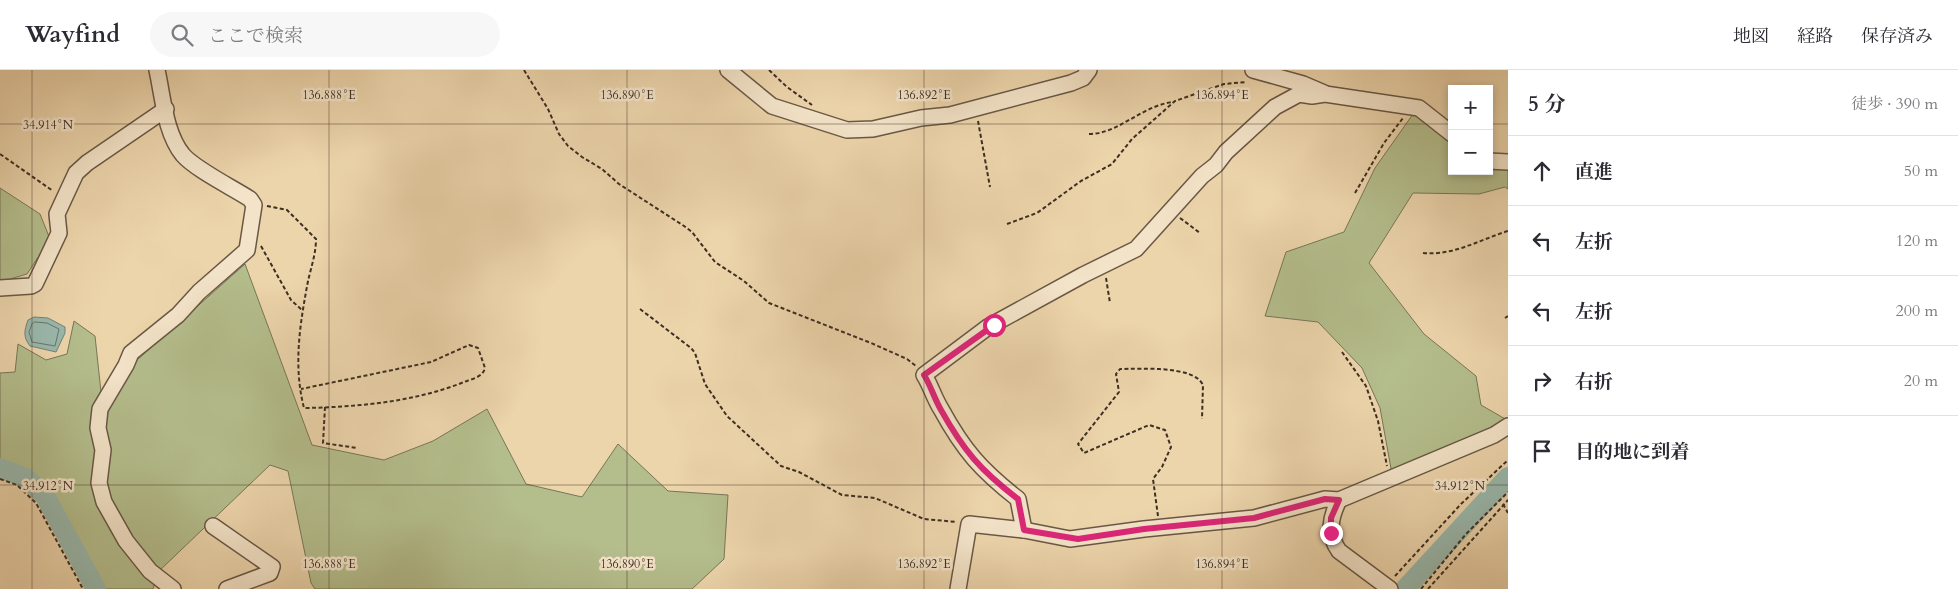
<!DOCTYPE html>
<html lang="ja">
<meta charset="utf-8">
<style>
:root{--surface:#fff;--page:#f7f7f7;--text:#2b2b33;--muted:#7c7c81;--line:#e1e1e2}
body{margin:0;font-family:Cardo,"Noto Serif JP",serif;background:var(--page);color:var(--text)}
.controls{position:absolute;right:15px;top:15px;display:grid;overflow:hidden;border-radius:0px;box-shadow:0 2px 8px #0003}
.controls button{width:45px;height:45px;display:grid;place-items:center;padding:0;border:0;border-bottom:1px solid var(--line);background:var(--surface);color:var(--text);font:25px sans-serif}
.stop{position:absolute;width:15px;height:15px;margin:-11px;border:4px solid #db2777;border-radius:50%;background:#fff}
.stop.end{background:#db2777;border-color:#fff;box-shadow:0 1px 5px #0008}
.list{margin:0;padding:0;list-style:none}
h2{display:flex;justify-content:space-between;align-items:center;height:65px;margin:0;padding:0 20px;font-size:21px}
h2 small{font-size:16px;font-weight:400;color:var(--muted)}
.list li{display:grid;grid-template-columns:32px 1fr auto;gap:15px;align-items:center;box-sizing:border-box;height:70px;padding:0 20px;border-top:1px solid var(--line)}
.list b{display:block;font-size:19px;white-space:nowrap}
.list em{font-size:16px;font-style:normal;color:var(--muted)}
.icon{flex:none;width:28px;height:28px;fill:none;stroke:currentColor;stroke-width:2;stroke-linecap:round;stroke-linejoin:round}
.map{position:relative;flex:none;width:1508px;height:519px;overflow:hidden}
header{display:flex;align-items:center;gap:30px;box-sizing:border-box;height:70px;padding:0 25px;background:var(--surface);border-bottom:1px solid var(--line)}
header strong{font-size:24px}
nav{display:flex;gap:28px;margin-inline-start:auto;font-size:18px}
.search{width:350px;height:45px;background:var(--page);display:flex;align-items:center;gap:12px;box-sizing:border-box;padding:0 18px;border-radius:28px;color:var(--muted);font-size:19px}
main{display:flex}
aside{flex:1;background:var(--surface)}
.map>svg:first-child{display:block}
.green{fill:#b4bd8c;stroke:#787658}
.water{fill:#99b8ac;stroke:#748175}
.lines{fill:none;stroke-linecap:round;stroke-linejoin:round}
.shore{stroke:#6b7468;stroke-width:1}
.river{stroke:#99b8ac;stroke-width:20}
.minor-casing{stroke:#695845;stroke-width:18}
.path{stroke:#3d2f23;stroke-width:2;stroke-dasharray:4 2.5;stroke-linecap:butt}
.minor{stroke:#f3e3c8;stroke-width:15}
.route{stroke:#db2777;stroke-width:6}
.ticks{fill:none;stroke:#3d2f23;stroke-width:1;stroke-opacity:0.45}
.ticks-label{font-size:12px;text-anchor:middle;fill:#3d2f23;stroke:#f3e3c8;stroke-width:5;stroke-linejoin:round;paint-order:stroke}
</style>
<header>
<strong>Wayfind</strong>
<div class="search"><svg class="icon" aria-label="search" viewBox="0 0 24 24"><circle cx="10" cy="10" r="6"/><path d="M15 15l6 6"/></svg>ここで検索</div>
<nav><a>地図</a><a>経路</a><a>保存済み</a></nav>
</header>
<main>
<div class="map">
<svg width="1508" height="519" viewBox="0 0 1508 519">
<rect width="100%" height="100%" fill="#ecd4ab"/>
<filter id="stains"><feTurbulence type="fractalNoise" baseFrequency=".004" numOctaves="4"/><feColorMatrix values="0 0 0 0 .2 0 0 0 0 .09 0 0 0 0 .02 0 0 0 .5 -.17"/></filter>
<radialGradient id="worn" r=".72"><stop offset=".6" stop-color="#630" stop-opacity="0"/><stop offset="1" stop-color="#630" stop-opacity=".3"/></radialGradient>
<!-- green -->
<g class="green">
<path d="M 1413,44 L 1424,45 L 1452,73 L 1452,101 L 1489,101 L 1489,96 L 1508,99 L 1508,119 L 1505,117 L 1479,124 L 1413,123 L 1369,193 L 1424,264 L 1476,306 L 1481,335 L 1507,350 L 1392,404 L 1380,338 L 1362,298 L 1318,252 L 1265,246 L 1286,182 L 1344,162 L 1375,98 Z"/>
<path d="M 0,118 L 40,144 L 50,169 L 27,204 L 0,212 Z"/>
<path d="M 245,194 L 312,375 L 384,390 L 433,371 L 487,339 L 526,414 L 582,427 L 618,374 L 668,421 L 728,425 L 724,489 L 692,519 L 315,519 L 311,513 L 288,401 L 270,395 L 158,502 L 153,519 L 101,519 L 26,399 L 0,392 L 0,303 L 15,302 L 18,274 L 46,290 L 67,284 L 74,251 L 95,266 L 101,322 Z"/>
</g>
<!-- water -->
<path class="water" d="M 34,247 L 48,248 L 65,257 L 65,263 L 56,282 L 30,276 C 23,267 24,261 28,250 Z"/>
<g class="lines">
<!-- shore -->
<path class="shore" d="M 35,252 L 47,253 L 59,259 L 55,276 L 32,272 L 29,262 L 32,254 Z"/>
<!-- river -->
<g class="river">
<path d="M 0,398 L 26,408 L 45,426 L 96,519"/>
<path d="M 1405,519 L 1508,407"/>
</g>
<defs>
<g id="minor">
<path d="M 157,0 C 163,27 165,63 183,85 C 195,99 233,118 250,129 L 254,135 L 247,180 L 199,222 L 178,245 L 131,283 L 126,295 L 100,339 L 98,358 L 103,380 L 99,413 L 104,432 L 126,471 L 150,501 L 173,519"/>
<path d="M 728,0 L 772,36 L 847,60 L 873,59 L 921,48 L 950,45 L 1071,13 L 1083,8 L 1089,0"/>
<path d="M 1253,0 L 1303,14 L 1324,23"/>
<path d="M 1489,91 L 1508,92"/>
<path d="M 0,218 L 31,216 L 35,214 L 59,163 L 57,144 L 76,103 L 87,93 L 166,39"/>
<path d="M 1339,430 C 1330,448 1327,464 1339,481 L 1390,519"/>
<path d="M 213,456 L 272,497 L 270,503 L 227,519"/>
<path d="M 1024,460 L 1018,429 C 981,400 964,381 941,339 C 934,328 931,316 924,305 L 988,257 L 1083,205 L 1136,179 L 1202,106 L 1216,95 L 1226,82 L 1275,37 L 1299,24 L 1312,26 L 1325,24 L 1419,38 L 1452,64"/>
<path d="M 958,519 L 969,454 L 1024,460 L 1070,469 L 1144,459 L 1254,448 L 1325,429 L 1339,430 L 1494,365 L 1508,356"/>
</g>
</defs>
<!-- minor casing -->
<use href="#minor" class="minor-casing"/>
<!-- path -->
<g class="path">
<path d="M 524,0 L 548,39 L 559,64 L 568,76 L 582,87 L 602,99 L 619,114 L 684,156 L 692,162 L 715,192 L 744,211 L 769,233 L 871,273 L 907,289 L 916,296"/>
<path d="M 769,0 L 787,17 L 812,35"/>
<path d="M 978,51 L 990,117"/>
<path d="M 1089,64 C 1118,64 1140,37 1172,32"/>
<path d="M 0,84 L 53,121"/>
<path d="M 1355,123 L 1384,73 L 1403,48"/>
<path d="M 267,136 L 287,140 L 316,169 C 316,183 311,198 308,211 C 300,254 293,295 304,338 C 358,337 414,332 464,312 C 472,309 483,307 485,298 L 478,278 L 469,275 L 431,292 L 301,319"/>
<path d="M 1180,148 L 1200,163"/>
<path d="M 1007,154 L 1037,143 L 1081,111 L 1112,94 L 1132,69 L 1175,31 L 1224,14 L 1246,12"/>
<path d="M 261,176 L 291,230 L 303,241"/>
<path d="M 1423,183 C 1453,186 1479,170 1508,161"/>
<path d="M 1106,208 L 1110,233"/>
<path d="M 640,239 L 691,278 L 695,283 L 705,314 L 727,346 L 781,396 L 799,402 L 842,425 L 875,428 L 924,449 L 957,452"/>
<path d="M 1505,248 L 1508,246"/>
<path d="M 1342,282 L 1366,316 L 1378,351 L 1387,396"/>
<path d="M 325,337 L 323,373 L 357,378"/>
<path d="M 0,409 L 17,415 L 36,433 L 83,519"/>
<path d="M 1503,434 L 1508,443"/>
<path d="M 1158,446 L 1153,409 L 1162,397 L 1171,377 L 1165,360 L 1149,355 L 1084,383 L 1078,374 L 1119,322 L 1116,304 L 1120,299 C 1139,299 1194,295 1203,315 L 1202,349"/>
<path d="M 1395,506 L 1461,434 L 1508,390"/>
<path d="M 1421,519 L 1466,464 L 1508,422"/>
<path d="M 1428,519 L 1508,430"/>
</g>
<!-- minor -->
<use href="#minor" class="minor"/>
</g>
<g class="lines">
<!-- route -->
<path class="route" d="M 994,255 L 924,305 C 931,316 934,328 941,340 C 964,381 980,400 1018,429 L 1024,460 L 1078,469 L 1144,459 L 1254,448 L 1325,429 L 1339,430 L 1331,448 L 1331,463"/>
</g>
<!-- ticks -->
<path class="ticks" d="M 32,0 L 32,519M 329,0 L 329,519M 627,0 L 627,519M 924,0 L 924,519M 1222,0 L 1222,519M 0,54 L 1452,54M 1489,54 L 1508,54M 0,415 L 1508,415"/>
<g class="ticks-label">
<text x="329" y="29">136.888°E</text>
<text x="627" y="29">136.890°E</text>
<text x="924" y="29">136.892°E</text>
<text x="1222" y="29">136.894°E</text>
<text x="48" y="59">34.914°N</text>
<text x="48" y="420">34.912°N</text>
<text x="1460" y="420">34.912°N</text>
<text x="329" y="498">136.888°E</text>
<text x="627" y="498">136.890°E</text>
<text x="924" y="498">136.892°E</text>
<text x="1222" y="498">136.894°E</text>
</g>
<rect width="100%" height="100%" filter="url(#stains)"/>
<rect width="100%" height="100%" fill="url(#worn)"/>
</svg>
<div class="controls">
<button>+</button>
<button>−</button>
</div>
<div class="stop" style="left:994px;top:255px"></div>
<div class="stop end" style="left:1331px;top:463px"></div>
</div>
<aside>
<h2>5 分<small>徒歩 · 390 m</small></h2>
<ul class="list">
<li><svg class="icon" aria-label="ahead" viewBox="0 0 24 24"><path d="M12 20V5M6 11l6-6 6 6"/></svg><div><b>直進</b></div><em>50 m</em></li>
<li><svg class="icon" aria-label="left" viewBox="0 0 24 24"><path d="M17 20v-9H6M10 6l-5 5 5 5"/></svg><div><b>左折</b></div><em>120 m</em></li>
<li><svg class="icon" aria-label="left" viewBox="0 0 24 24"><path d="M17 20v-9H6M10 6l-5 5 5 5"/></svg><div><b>左折</b></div><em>200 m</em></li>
<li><svg class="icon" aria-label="right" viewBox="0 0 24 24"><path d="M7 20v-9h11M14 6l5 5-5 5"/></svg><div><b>右折</b></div><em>20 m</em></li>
<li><svg class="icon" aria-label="arrive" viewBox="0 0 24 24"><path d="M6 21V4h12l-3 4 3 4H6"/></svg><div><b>目的地に到着</b></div></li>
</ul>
</aside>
</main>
